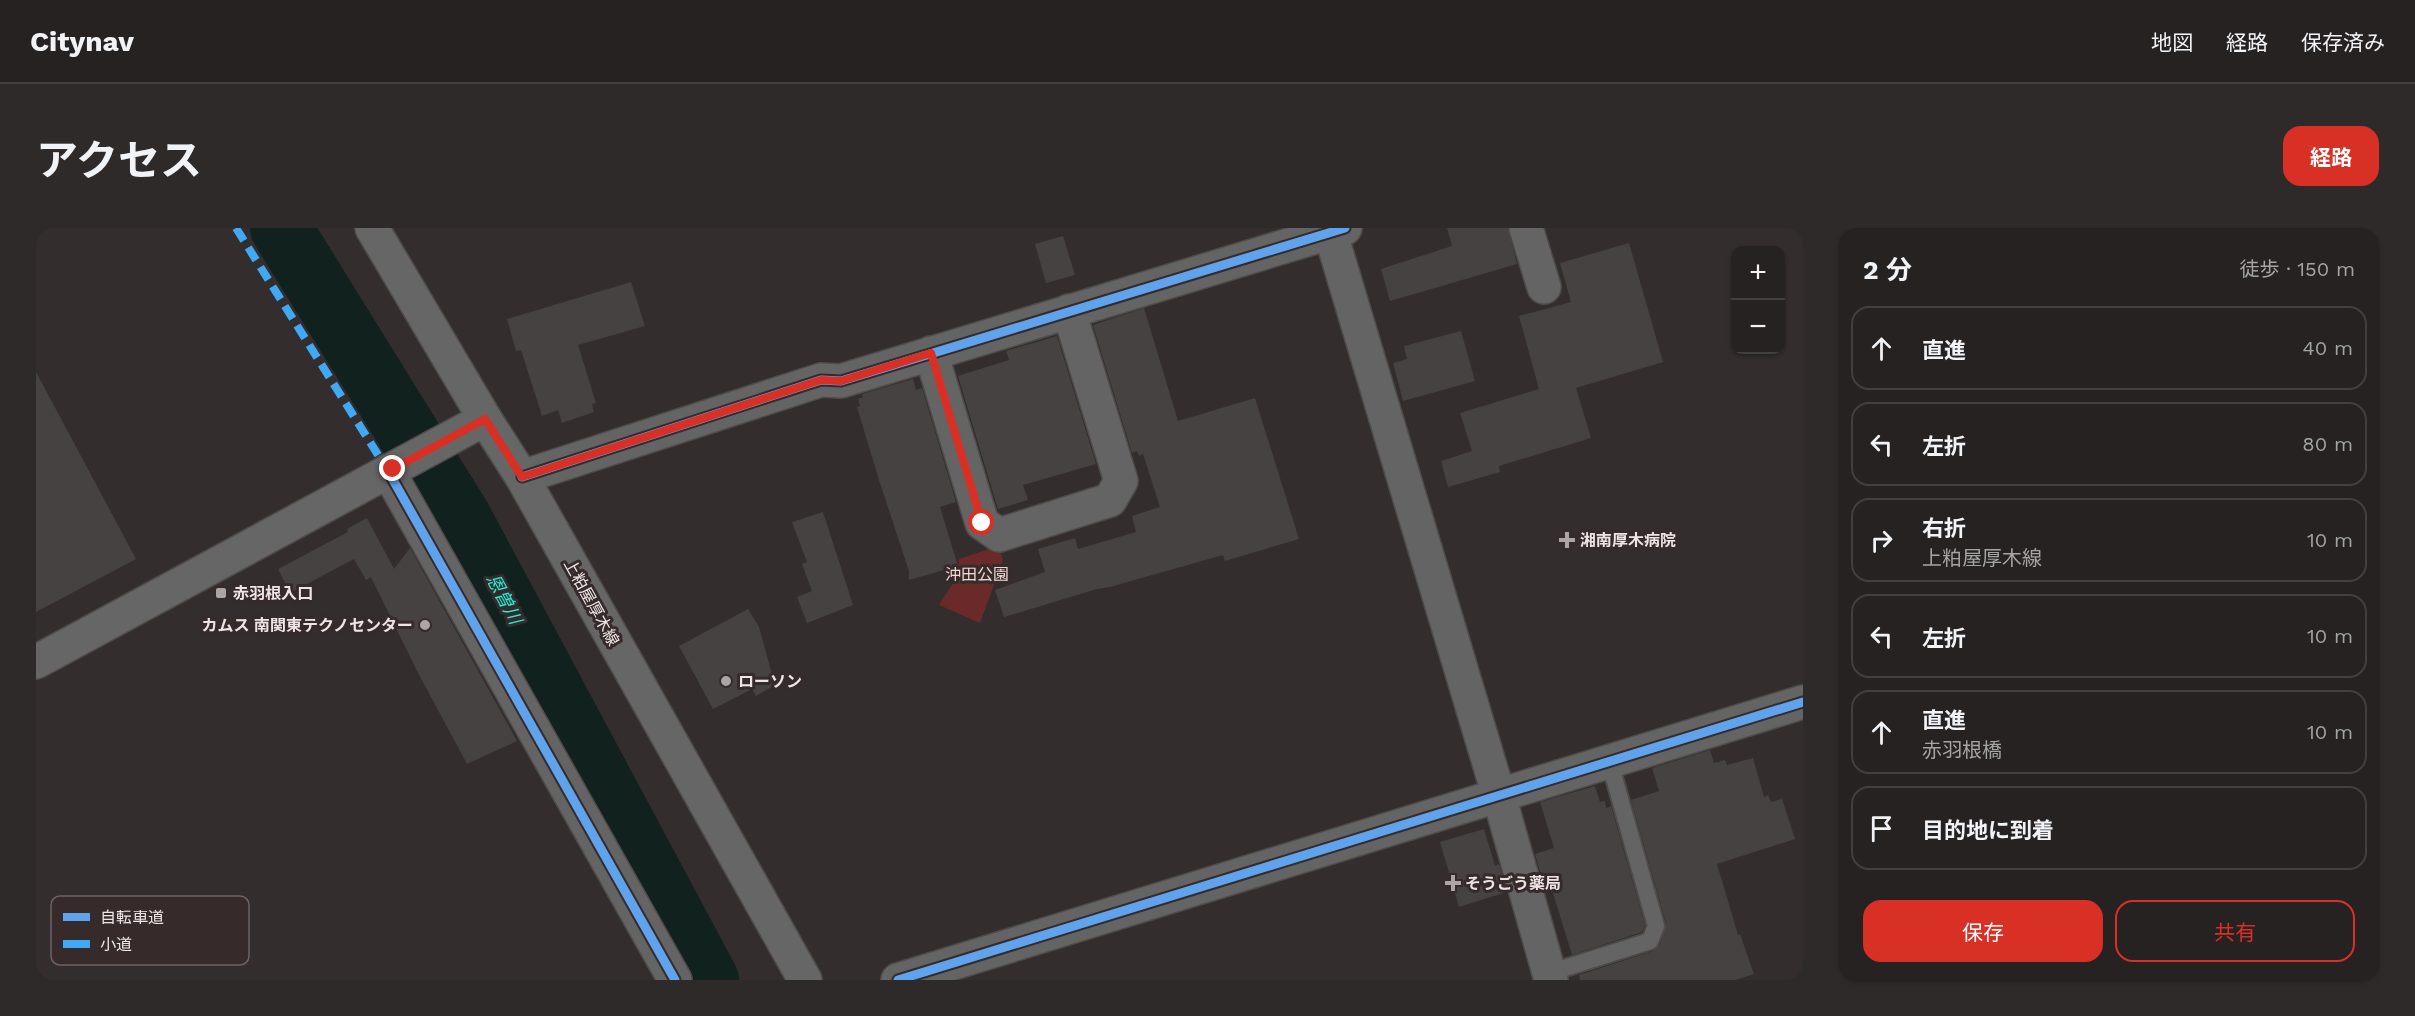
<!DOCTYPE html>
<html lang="ja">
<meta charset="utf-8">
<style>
:root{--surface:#262222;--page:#2e2a2a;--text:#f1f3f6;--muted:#a4a4a5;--line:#423f40;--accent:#d93025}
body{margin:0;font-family:"Work Sans","Noto Sans JP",sans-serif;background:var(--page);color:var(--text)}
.controls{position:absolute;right:18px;top:18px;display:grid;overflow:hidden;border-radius:12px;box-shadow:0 2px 4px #0004}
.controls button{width:54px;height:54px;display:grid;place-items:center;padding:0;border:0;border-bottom:2px solid var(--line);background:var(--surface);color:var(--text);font:30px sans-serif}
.stop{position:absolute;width:18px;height:18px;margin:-14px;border:4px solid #d93025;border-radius:50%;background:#fff}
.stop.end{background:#d93025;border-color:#fff;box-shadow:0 2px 6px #0008}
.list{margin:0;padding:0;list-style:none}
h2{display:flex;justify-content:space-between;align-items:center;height:78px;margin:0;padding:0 24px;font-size:26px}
h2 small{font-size:20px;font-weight:400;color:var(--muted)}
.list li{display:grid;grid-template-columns:39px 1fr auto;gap:18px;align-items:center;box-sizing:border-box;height:84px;margin:0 12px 12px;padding:0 12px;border:2px solid var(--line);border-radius:18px}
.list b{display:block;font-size:22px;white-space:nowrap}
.list p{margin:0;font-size:20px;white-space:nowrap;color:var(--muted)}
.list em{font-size:20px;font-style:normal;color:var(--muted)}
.actions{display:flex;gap:12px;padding:18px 24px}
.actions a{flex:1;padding:14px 0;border:2px solid var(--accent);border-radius:18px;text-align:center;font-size:21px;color:var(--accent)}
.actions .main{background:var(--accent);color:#fff}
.icon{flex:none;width:33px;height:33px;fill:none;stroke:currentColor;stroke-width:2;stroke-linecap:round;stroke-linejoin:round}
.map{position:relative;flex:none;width:1767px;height:752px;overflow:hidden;border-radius:18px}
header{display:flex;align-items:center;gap:36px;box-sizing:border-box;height:84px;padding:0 30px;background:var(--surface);border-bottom:2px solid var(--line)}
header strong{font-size:28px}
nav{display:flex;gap:33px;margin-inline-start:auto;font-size:21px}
.intro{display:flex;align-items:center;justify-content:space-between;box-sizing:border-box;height:144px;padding:0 36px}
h1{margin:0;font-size:42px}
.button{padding:15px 27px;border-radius:18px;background:var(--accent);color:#fff;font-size:21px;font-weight:700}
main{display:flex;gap:36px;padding:0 36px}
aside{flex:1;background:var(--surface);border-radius:18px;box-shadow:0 2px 4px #0004}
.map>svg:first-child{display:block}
.green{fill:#6b2a2a}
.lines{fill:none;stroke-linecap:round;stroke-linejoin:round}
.river{stroke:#11211e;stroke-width:62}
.building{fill:#474242}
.lane-casing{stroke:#504b4b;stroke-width:20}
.street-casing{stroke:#504b4b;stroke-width:36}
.secondary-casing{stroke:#504b4b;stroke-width:36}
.lane{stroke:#646464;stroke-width:16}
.street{stroke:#646464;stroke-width:33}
.secondary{stroke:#676666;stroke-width:33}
.quiet{stroke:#3fa9f5;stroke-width:8;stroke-dasharray:15 8;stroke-linecap:butt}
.cycleway-casing{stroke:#362b2a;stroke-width:13}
.cycleway{stroke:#60a3ed;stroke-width:9}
.route{stroke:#d93025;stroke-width:8}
.poi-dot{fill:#aca5a5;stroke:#362b2a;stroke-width:2}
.labels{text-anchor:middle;stroke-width:6;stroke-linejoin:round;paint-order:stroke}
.poi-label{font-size:16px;font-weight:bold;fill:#ede5e5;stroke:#362b2a;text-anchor:start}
.park-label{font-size:16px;fill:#f2d7d5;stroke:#362b2a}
.street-label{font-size:16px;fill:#ede5e5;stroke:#362b2a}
.water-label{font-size:18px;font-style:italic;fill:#21f0da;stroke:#362b2a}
.key{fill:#362b2a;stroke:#6d6362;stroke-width:1.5}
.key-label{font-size:16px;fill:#ede5e5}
</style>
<header>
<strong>Citynav</strong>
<nav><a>地図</a><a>経路</a><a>保存済み</a></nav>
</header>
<div class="intro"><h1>アクセス</h1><a class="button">経路</a></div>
<main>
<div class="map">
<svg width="1767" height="752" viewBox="0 0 1767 752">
<rect width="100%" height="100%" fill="#332d2d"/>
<!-- green -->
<path class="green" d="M 962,318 L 967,332 L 944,395 L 903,377 L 921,349 L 923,331 Z"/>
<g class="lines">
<!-- river -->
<path class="river" d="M 245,0 L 424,289 L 672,752"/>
</g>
<!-- building -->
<g class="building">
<path d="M 1411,0 L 1472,0 L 1481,36 L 1354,73 L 1345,41 L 1416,18 Z"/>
<path d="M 1027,8 L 1039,47 L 1010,55 L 999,16 Z"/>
<path d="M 1593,15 L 1627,134 L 1540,160 L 1555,210 L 1463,238 L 1464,244 L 1412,259 L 1405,233 L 1436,223 L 1424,185 L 1503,161 L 1483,88 L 1535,74 L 1524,35 Z"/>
<path d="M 595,54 L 609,98 L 542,117 L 560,175 L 556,176 L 558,184 L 526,195 L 522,182 L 506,188 L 485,122 L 480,123 L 471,91 Z"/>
<path d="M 1108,80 L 1142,193 L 1219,170 L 1263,311 L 1189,333 L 1187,327 L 1074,359 L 1061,361 L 968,389 L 959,362 L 1009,344 L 1002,321 L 1039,310 L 1042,321 L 1100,304 L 1096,288 L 1124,279 L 1107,226 L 1103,228 L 1101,223 L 1096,225 L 1057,97 Z"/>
<path d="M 1425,103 L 1439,153 L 1367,173 L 1357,135 L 1371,131 L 1368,118 Z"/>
<path d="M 1021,108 L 1060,236 L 987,257 L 992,272 L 962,281 L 922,148 L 973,132 L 970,123 Z"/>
<path d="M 0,144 L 100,331 L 0,384 Z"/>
<path d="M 877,151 L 880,162 L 886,160 L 920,274 L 904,279 L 922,338 L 873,352 L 873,343 L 843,252 L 821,179 L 824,178 L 822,171 L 827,169 L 826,166 Z"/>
<path d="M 787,284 L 817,377 L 771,395 L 761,369 L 776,363 L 766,336 L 771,334 L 756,294 Z"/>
<path d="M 331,290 L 358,341 L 374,320 L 481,513 L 431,536 L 380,441 L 335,349 L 330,352 L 318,331 L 254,365 L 242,341 L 312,304 L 311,301 Z"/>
<path d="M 712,381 L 723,399 L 739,457 L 720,468 L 716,461 L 677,481 L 643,418 Z"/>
<path d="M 1674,522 L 1678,535 L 1689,532 L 1691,537 L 1717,530 L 1728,569 L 1732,567 L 1735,574 L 1746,571 L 1759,611 L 1681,636 L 1702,707 L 1704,706 L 1718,746 L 1699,752 L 1544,752 L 1543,747 L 1617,723 L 1624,717 L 1630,695 L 1595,572 L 1623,563 L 1616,540 Z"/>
<path d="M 1559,558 L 1564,574 L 1569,573 L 1570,580 L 1575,578 L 1609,697 L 1606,704 L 1536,727 L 1513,652 L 1507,654 L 1499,626 L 1518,620 L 1504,574 Z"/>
<path d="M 1448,601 L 1459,638 L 1463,636 L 1471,664 L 1423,679 L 1404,614 Z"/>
</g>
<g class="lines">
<defs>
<path id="lane" d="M 1513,745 L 1614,713 L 1620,698 L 1573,532"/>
<g id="street">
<path d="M 1293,0 L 1463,568 L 1515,752"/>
<path d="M 1490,0 L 1508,59"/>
<path d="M 895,125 L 946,295 L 963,307 L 1074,272 L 1085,253 L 1033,83"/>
<path d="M 352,243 L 639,752"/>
<path d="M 486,249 L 785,152 L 805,153 L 1309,0"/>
<path d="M 862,752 L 1767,474"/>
</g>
<g id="secondary">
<path d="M 336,0 L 449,191 L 486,249 L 769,752"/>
<path d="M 0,434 L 449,191"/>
</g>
</defs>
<!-- lane casing -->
<use href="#lane" class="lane-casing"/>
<!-- street casing -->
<use href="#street" class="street-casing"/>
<!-- secondary casing -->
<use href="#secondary" class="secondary-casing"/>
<!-- lane -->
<use href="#lane" class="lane"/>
<!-- street -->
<use href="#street" class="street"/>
<!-- secondary -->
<use href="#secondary" class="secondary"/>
<!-- quiet -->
<path class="quiet" d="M 200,0 L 352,243"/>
<defs>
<g id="cycleway">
<path d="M 352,243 L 639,752"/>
<path d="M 486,249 L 785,152 L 805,153 L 1309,0"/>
<path d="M 862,752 L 1767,474"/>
</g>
</defs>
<!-- cycleway casing -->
<use href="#cycleway" class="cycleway-casing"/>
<!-- cycleway -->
<use href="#cycleway" class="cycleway"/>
</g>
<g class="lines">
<!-- route -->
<path class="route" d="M 357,241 L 449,191 L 486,249 L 785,152 L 805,153 L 895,125 L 946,295"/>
</g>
<!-- markers -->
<g class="poi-dot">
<path d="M1528 303h6v6h6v6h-6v6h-6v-6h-6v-6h6z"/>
<rect x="179" y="359" width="12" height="12" rx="3"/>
<circle cx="389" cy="397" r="6"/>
<circle cx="690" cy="453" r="6"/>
<path d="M1414 646h6v6h6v6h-6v6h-6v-6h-6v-6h6z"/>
</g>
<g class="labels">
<!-- poi labels -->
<g class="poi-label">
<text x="1544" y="318">湘南厚木病院</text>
<text x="197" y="371">赤羽根入口</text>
<text x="377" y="403" text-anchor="end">カムス 南関東テクノセンター</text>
<text x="702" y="459">ローソン</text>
<text x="1429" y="661">そうごう薬局</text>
</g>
<!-- park labels -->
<g class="park-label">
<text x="941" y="352">沖田公園</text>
</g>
<!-- street labels -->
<g class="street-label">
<text transform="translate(556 374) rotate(61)" y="6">上粕屋厚木線</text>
</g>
<!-- water labels -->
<g class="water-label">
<text transform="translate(468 371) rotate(62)" y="6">恩曽川</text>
</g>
</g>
<!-- legend -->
<rect x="15" y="668" width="198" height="69" rx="9" class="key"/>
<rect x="27" y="685" width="27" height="8" fill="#60a3ed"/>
<rect x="27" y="712" width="27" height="8" fill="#3fa9f5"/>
<g class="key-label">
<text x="64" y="695">自転車道</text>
<text x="64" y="722">小道</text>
</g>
</svg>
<div class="controls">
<button>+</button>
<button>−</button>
</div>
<div class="stop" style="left:946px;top:295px"></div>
<div class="stop end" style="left:357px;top:241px"></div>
</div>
<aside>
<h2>2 分<small>徒歩 · 150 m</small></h2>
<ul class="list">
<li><svg class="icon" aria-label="ahead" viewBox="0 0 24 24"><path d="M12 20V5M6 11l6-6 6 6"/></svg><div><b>直進</b></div><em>40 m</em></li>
<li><svg class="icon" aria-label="left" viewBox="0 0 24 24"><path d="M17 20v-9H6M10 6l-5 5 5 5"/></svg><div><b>左折</b></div><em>80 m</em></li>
<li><svg class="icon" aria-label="right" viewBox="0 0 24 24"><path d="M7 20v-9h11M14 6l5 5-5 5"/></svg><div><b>右折</b><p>上粕屋厚木線</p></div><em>10 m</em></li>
<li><svg class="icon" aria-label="left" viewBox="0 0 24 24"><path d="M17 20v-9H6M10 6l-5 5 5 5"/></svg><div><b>左折</b></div><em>10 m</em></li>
<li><svg class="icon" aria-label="ahead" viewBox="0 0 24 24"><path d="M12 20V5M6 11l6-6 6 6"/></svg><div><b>直進</b><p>赤羽根橋</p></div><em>10 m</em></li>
<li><svg class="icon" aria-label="arrive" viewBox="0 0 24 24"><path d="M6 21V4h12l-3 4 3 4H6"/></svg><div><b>目的地に到着</b></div></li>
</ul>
<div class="actions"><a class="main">保存</a><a>共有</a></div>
</aside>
</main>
